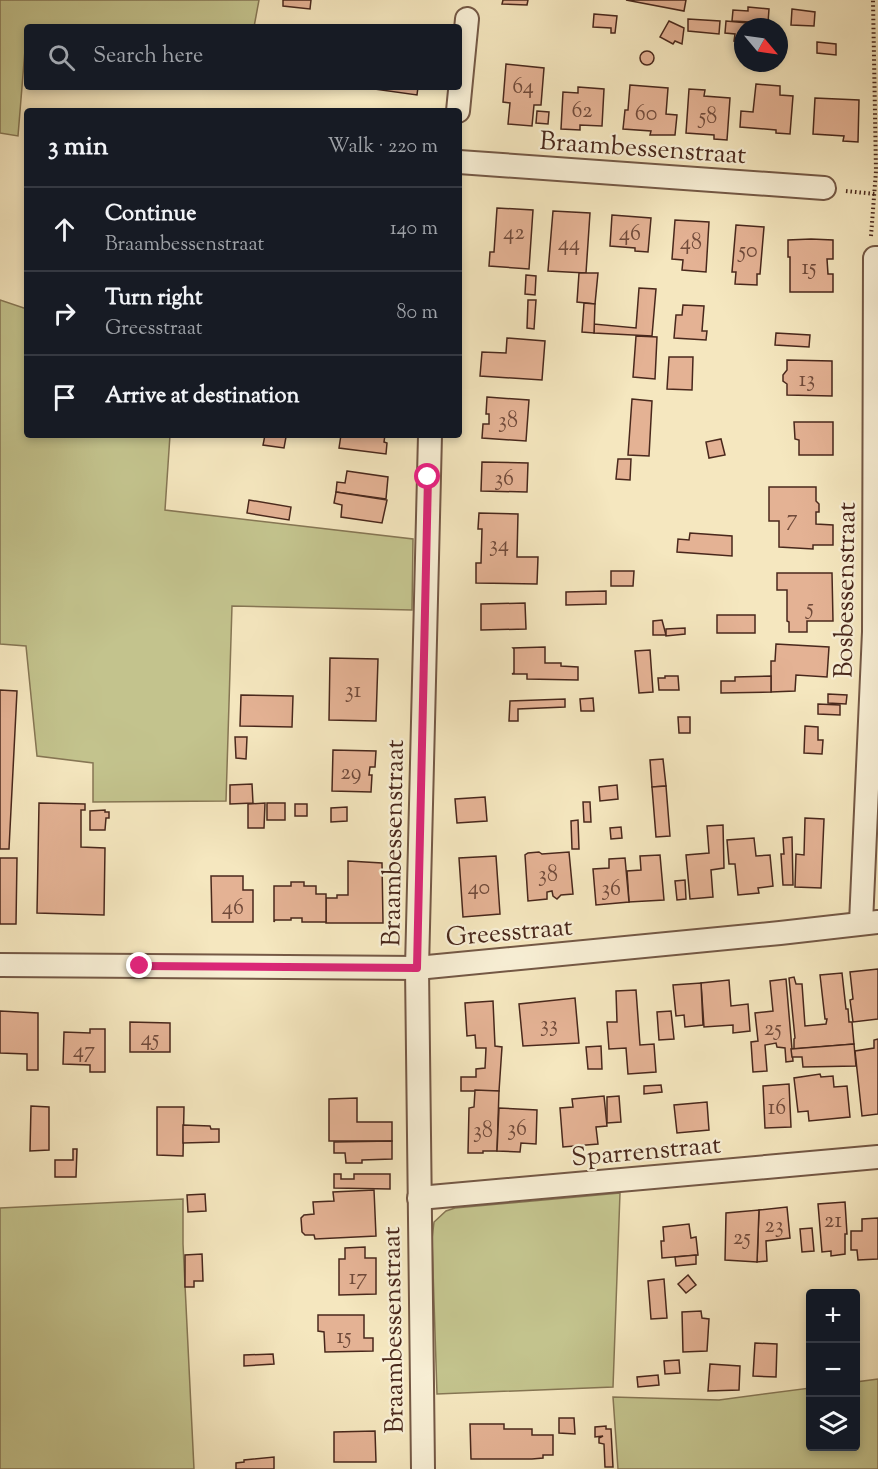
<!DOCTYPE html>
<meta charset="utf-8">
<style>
:root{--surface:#171b24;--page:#242831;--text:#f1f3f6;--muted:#9ea1a6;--line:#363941}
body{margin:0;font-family:"Sorts Mill Goudy",serif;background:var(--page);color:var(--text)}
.controls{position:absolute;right:18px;bottom:18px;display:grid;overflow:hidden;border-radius:6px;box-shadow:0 3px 9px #0003}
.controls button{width:54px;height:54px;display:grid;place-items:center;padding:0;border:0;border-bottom:2px solid var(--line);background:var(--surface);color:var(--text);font:30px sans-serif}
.compass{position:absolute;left:734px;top:18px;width:54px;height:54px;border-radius:50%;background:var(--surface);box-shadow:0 3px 9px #0003;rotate:119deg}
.stop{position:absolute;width:18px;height:18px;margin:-14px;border:4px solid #db2777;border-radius:50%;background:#fff}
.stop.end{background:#db2777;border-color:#fff;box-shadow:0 2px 6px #0008}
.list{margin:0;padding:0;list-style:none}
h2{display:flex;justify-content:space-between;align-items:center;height:78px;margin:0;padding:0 24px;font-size:26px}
h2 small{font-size:20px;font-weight:400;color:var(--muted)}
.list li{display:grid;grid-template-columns:39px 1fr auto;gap:18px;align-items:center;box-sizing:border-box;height:84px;padding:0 24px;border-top:2px solid var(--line)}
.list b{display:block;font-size:22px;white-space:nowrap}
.list p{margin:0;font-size:20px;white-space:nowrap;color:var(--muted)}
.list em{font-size:20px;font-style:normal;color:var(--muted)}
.icon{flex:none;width:33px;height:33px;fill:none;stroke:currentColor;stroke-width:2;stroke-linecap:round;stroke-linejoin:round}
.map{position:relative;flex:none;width:878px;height:1469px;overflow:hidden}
.search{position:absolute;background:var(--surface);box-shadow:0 3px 9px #0003;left:24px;top:24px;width:438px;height:66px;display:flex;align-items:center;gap:15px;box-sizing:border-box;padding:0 21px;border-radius:6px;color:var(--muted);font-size:22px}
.panel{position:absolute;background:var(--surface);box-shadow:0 3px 9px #0003;left:24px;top:108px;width:438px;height:330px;border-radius:6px}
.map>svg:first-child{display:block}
.green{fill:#c3c38d;stroke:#867654;stroke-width:1.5}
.building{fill:#e4b294;stroke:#49281c;stroke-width:1.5}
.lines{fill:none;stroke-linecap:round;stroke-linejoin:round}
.minor-casing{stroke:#745845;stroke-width:26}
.path{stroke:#49281c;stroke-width:4;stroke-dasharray:1.5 3;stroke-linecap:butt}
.minor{stroke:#f8efd5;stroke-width:22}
.route{stroke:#db2777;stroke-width:8}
.labels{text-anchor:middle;stroke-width:4.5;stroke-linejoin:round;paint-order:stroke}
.number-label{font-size:22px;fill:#704a3a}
.street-label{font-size:26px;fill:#49281c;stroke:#f8efd5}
</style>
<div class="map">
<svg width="878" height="1469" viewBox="0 0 878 1469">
<rect width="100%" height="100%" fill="#f5e7bf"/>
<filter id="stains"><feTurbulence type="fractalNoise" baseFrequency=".00333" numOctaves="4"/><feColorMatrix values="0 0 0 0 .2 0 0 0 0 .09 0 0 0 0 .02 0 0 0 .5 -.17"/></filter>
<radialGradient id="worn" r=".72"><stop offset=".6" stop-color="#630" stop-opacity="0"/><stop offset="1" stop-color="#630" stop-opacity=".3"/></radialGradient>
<!-- green -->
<g class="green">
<path d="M 0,0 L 259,0 L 254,27 L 27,27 L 27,50 L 25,50 L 18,136 L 0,133 Z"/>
<path d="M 0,300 L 27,309 L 27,435 L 170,435 L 165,510 L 413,539 L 412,610 L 232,606 L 226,801 L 93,802 L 93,763 L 37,756 L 26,646 L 0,644 Z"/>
<path d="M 620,1193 L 613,1387 L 437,1394 L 432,1239 L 434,1222 L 446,1211 L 455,1208 Z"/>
<path d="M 183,1199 L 183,1244 L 194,1469 L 0,1469 L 0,1208 Z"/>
<path d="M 878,1379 L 878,1469 L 618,1469 L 613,1397 L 719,1400 L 810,1388 L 810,1446 L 856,1446 L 856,1382 Z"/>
</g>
<!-- building -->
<g class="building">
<path d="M 283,0 L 311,0 L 310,9 L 283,6 Z"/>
<path d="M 503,0 L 528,0 L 527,5 L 502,4 Z"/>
<path d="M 626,0 L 686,0 L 684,11 Z"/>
<path d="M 748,7 L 769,9 L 768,23 L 732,21 L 733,10 L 748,11 Z"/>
<path d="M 792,9 L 815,12 L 814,26 L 791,25 Z"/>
<path d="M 594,14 L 617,16 L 615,33 L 611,33 L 611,28 L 593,27 Z"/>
<path d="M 688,19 L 720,21 L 719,34 L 688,31 Z"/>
<path d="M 669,21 L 684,28 L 682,44 L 675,41 L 673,44 L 660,37 Z"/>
<path d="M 726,21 L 748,23 L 747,27 L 743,27 L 743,42 L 734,41 L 735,34 L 725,33 Z"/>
<path d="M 817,42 L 836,44 L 836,55 L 817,53 Z"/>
<circle cx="647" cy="58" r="7"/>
<path d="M 506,64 L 544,68 L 541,105 L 534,105 L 532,126 L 508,124 L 510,103 L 503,102 Z"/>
<path d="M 756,84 L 780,86 L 780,95 L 793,96 L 790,134 L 776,133 L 776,130 L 740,127 L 741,111 L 753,112 Z"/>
<path d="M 630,85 L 668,88 L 666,114 L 677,115 L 675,135 L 650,135 L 651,131 L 623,129 L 625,110 L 628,110 Z"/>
<path d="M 360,87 L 418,87 L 417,95 Z"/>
<path d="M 578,87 L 604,89 L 602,126 L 580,125 L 580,130 L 561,129 L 563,92 L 578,93 Z"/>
<path d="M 689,89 L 705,90 L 704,96 L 730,98 L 727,140 L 714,139 L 714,135 L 686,133 Z"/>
<path d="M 815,98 L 859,100 L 858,142 L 843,141 L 844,136 L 813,134 Z"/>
<path d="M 537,111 L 549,112 L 548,124 L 536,123 Z"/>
<path d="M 497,208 L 533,210 L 529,269 L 489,266 L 490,252 L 494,252 Z"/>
<path d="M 553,211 L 590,213 L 586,273 L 548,271 Z"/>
<path d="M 612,215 L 651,218 L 648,252 L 635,251 L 635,248 L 610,246 Z"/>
<path d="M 675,220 L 709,222 L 706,272 L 682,270 L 683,260 L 672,259 Z"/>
<path d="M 736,225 L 764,227 L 760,274 L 757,274 L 757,285 L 735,284 L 736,272 L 732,272 Z"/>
<path d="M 811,239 L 833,240 L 833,259 L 827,259 L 828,274 L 833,274 L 833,292 L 790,292 L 790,257 L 788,257 L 788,240 Z"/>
<path d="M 579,273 L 598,273 L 595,304 L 577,302 Z"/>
<path d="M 526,275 L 536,276 L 535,295 L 525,294 Z"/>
<path d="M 639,288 L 656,289 L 652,336 L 594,333 L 594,324 L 636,328 Z"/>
<path d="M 528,300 L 536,300 L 534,329 L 527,328 Z"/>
<path d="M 584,303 L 595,304 L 594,333 L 582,332 Z"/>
<path d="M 683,305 L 704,306 L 702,331 L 707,331 L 706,340 L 674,338 L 676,315 L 682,315 Z"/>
<path d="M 776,333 L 810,335 L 809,347 L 775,345 Z"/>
<path d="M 636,336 L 657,337 L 655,379 L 633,377 Z"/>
<path d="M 507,338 L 545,341 L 542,380 L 480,376 L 482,352 L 506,353 Z"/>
<path d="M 669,357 L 693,357 L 692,390 L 667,389 Z"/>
<path d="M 787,360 L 832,361 L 832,396 L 787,395 L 787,384 L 783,381 L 783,375 L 787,370 Z"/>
<path d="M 487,397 L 529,400 L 526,441 L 482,438 L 483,424 L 489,424 L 489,414 L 486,414 Z"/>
<path d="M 632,399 L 652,401 L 649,456 L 628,455 Z"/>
<path d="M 794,422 L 833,422 L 833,455 L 799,455 L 799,440 L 795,439 Z"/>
<path d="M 265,435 L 286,437 L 284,448 L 263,445 Z"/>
<path d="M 341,435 L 385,435 L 384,442 L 387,443 L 386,454 L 339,448 Z"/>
<path d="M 721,439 L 725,455 L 709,458 L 706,442 Z"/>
<path d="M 618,459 L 631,459 L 630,480 L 616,479 Z"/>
<path d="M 482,462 L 528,463 L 527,492 L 481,491 Z"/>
<path d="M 347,471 L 388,477 L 386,499 L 336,492 L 337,482 L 345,483 Z"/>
<path d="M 769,487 L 816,487 L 816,501 L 819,504 L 819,512 L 816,512 L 816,524 L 833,525 L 833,545 L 813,545 L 813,549 L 779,547 L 779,521 L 769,521 Z"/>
<path d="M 336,492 L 387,500 L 382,523 L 341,517 L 342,505 L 334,503 Z"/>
<path d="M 249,500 L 291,507 L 289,520 L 247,513 Z"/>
<path d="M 479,513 L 518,514 L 517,557 L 538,557 L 537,584 L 476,583 L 476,563 L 481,563 L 482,529 L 478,529 Z"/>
<path d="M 690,533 L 732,536 L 732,556 L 677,552 L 678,539 L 689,540 Z"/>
<path d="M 611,571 L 634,571 L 633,586 L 611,586 Z"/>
<path d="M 777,573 L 832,573 L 833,621 L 807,621 L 807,632 L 789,632 L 789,622 L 787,621 L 787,590 L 777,590 Z"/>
<path d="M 606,591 L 606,604 L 566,605 L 566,592 Z"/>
<path d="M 525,603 L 526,629 L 481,630 L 481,604 Z"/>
<rect x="717" y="615" width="38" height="18"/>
<path d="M 662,620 L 666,635 L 653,635 L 653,621 Z"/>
<path d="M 685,628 L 685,634 L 666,636 L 666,629 Z"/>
<path d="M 776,644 L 829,647 L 827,677 L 796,675 L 795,691 L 771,692 L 771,661 L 775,661 Z"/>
<path d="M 545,647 L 545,663 L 561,663 L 561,666 L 578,667 L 578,680 L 527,679 L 527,674 L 512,674 L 514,673 L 514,649 L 513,648 Z"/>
<path d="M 650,650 L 653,692 L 639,693 L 635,651 Z"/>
<path d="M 330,658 L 378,659 L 376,721 L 329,720 Z"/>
<path d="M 665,676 L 678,676 L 679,690 L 659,690 L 658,678 L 665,678 Z"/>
<path d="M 771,676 L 771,692 L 721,693 L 721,681 L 735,681 L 735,677 Z"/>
<path d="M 0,690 L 17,691 L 9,849 L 0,849 Z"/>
<path d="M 828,694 L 847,695 L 846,704 L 828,703 Z"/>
<path d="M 241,695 L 293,696 L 292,727 L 240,726 Z"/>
<path d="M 593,698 L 594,711 L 581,711 L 580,699 Z"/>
<path d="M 565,699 L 565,707 L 518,709 L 518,721 L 509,721 L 510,701 Z"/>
<path d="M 818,704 L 840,705 L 840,715 L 818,714 Z"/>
<path d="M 678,717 L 690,717 L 690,733 L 679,733 Z"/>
<path d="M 805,726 L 818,727 L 818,740 L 823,740 L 822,754 L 804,753 Z"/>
<path d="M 235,737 L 247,737 L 246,759 L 236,758 Z"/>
<path d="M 333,750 L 376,751 L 375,767 L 370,767 L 369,775 L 372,775 L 371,792 L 332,791 Z"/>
<path d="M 663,759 L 666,786 L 652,787 L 650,760 Z"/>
<path d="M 252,784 L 253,803 L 230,804 L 230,785 Z"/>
<path d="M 617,785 L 618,799 L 600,801 L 599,787 Z"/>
<path d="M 666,786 L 670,836 L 656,837 L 652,787 Z"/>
<path d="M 485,797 L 487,821 L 457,823 L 455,799 Z"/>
<path d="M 583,802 L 590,802 L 591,822 L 584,822 Z"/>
<path d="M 39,803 L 85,804 L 85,810 L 81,810 L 81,847 L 105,848 L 104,915 L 37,913 Z"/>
<path d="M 265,803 L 264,828 L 248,828 L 248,804 Z"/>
<rect x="267" y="803" width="18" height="17"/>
<rect x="295" y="804" width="12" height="12"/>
<path d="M 347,807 L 347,821 L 331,822 L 331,808 Z"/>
<path d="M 105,810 L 105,812 L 109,812 L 109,818 L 106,818 L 105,830 L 90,830 L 90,811 Z"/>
<path d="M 805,818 L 824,819 L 821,888 L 795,887 L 796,854 L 804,855 Z"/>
<path d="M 578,820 L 579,849 L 572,849 L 571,821 Z"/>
<path d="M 723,825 L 724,868 L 711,870 L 713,897 L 690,899 L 686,855 L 709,853 L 707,826 Z"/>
<path d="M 621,827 L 622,838 L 611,839 L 610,828 Z"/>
<path d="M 792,837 L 793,885 L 783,885 L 781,854 L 784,854 L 783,838 Z"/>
<path d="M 754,838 L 756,856 L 770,855 L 773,886 L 758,888 L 759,893 L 738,895 L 735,864 L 729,864 L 727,840 Z"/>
<path d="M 539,852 L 542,854 L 569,852 L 573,894 L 561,895 L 557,899 L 553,896 L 552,891 L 547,892 L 547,899 L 528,901 L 525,855 L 528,853 Z"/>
<path d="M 660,855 L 664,900 L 629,902 L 627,871 L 641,870 L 640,856 Z"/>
<path d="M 496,856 L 500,914 L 463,917 L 459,858 Z"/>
<path d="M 0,858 L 17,858 L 16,924 L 0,924 Z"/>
<path d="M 625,858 L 629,902 L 596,905 L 593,869 L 609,868 L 609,859 Z"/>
<path d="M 348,861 L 382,863 L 383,923 L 326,923 L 326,898 L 337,898 L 337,895 L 348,895 Z"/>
<path d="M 211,876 L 243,876 L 243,890 L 253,890 L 253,922 L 212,922 Z"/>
<path d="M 685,880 L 686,899 L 677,900 L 675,881 Z"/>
<path d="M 291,882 L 304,882 L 304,886 L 316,886 L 316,894 L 326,894 L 326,922 L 302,922 L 302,918 L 291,918 L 291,920 L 275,920 L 274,922 L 274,886 L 291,886 Z"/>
<path d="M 878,969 L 878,1019 L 853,1022 L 850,1000 L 853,999 L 850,972 Z"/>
<path d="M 842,973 L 846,1009 L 848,1009 L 849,1022 L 852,1022 L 854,1044 L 794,1049 L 794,1039 L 795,1038 L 789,978 L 794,977 L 796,984 L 802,984 L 805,1026 L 826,1024 L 827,1019 L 825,1019 L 820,975 Z"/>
<path d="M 786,979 L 793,1061 L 786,1062 L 785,1048 L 777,1047 L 776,1043 L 765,1045 L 767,1071 L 753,1072 L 751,1042 L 758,1041 L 755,1013 L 773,1011 L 770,981 Z"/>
<path d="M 729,980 L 731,1006 L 748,1004 L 750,1031 L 733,1033 L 733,1025 L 704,1027 L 701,983 Z"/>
<path d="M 701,983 L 703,1025 L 685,1027 L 684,1015 L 676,1016 L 673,985 Z"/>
<path d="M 636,990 L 640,1045 L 654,1044 L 656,1072 L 628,1074 L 626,1048 L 609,1049 L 607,1022 L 617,1022 L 616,991 Z"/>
<path d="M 575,998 L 579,1043 L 523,1046 L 519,1004 Z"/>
<path d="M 493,1001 L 495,1046 L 502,1047 L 499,1091 L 461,1091 L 461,1077 L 476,1077 L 476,1069 L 485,1068 L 486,1048 L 476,1048 L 475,1035 L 467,1036 L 465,1003 Z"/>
<path d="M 0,1011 L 38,1013 L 38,1070 L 27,1070 L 27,1054 L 0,1053 Z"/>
<path d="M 671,1011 L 674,1039 L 659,1040 L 657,1012 Z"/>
<path d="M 130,1022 L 170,1023 L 170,1052 L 130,1052 Z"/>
<path d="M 90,1029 L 105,1029 L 105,1072 L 90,1072 L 90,1065 L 63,1064 L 64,1032 L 90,1033 Z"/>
<path d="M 878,1039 L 878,1114 L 862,1116 L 855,1051 L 874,1048 L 874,1040 Z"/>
<path d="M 854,1044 L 856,1066 L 803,1067 L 802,1057 L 792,1057 L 791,1049 Z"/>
<path d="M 601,1046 L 602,1069 L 588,1069 L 586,1047 Z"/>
<path d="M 820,1074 L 821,1077 L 833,1076 L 834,1087 L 847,1086 L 850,1117 L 809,1121 L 808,1111 L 798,1112 L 794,1078 Z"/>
<path d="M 789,1084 L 791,1127 L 765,1128 L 763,1086 Z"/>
<path d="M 661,1085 L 662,1092 L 644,1094 L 644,1086 Z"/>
<path d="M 475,1090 L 499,1091 L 497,1151 L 483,1151 L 483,1153 L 468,1153 L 469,1108 L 474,1107 Z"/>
<path d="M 604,1096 L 607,1126 L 596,1127 L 598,1144 L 563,1147 L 560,1108 L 573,1107 L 572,1099 Z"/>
<path d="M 619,1096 L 621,1122 L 607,1123 L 607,1097 Z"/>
<path d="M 357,1098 L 357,1122 L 392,1122 L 392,1141 L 329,1141 L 329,1099 Z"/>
<path d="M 707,1102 L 709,1130 L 677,1133 L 674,1105 Z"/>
<path d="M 31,1106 L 49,1107 L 49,1150 L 30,1151 Z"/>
<path d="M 157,1107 L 184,1107 L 183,1156 L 157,1155 Z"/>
<path d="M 499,1108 L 537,1110 L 536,1144 L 521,1143 L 520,1152 L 497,1151 Z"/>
<path d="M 183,1125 L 210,1126 L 211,1129 L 219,1129 L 219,1142 L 183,1143 Z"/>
<path d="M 392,1141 L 392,1159 L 362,1160 L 362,1163 L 346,1163 L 345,1153 L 334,1153 L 334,1142 Z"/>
<path d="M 73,1149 L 77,1149 L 76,1177 L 55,1177 L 55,1160 L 73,1160 Z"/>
<path d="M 334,1174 L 341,1174 L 341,1179 L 354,1179 L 354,1174 L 390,1174 L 390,1189 L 334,1188 Z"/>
<path d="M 374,1190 L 376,1236 L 315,1239 L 314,1235 L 305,1235 L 302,1232 L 301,1218 L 304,1215 L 314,1214 L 313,1202 L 334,1201 L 333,1192 Z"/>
<path d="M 205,1194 L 206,1211 L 188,1212 L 187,1195 Z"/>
<path d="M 845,1202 L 847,1234 L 845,1234 L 845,1254 L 831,1256 L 831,1251 L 822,1252 L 818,1204 Z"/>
<path d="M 787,1207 L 790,1238 L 766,1241 L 767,1261 L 757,1262 L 759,1210 Z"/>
<path d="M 759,1210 L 757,1262 L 725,1260 L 726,1213 Z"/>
<path d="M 878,1218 L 878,1259 L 858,1260 L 857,1250 L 851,1250 L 851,1231 L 862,1231 L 862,1219 Z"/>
<path d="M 689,1224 L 691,1238 L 696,1237 L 698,1255 L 662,1258 L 661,1241 L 664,1241 L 663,1227 Z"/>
<path d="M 812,1228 L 814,1251 L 802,1252 L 800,1229 Z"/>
<path d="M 365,1247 L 365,1258 L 376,1258 L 376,1294 L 339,1295 L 339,1259 L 345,1259 L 345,1248 Z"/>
<path d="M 202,1254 L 203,1281 L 194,1281 L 194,1287 L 185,1287 L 185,1255 Z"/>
<path d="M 696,1255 L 696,1264 L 676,1266 L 675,1257 Z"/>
<path d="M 688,1275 L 696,1285 L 686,1293 L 678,1284 Z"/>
<path d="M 664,1279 L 667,1318 L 651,1319 L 648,1281 Z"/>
<path d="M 701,1311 L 702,1318 L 709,1319 L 707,1351 L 683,1352 L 682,1312 Z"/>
<path d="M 318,1315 L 364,1315 L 364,1338 L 373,1338 L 373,1351 L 325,1352 L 324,1332 L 318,1331 Z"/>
<path d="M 755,1343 L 777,1344 L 776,1377 L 753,1376 Z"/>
<path d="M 273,1354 L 274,1364 L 244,1366 L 244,1355 Z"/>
<path d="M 679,1360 L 680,1373 L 665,1374 L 664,1361 Z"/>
<path d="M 710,1364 L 740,1366 L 739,1390 L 708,1391 Z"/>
<path d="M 658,1375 L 659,1385 L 638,1387 L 637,1377 Z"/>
<path d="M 559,1418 L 574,1418 L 575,1434 L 559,1433 Z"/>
<path d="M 470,1424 L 504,1424 L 504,1429 L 532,1429 L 532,1435 L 553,1435 L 553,1455 L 543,1455 L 543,1458 L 532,1459 L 471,1459 Z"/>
<path d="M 606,1426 L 606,1429 L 611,1429 L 613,1467 L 605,1467 L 604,1444 L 599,1443 L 599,1438 L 603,1436 L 595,1437 L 595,1427 Z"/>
<path d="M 375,1431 L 376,1462 L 334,1462 L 334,1432 Z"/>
<path d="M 274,1457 L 274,1469 L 236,1469 L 236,1463 L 244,1462 L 244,1460 Z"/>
</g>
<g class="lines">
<defs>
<g id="minor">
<path d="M 458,111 L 467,19"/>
<path d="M 459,162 L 824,188"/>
<path d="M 861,923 L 874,632 L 875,258 L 878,258"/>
<path d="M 0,965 L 417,968 L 780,933 L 878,922"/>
<path d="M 419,1198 L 878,1157"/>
<path d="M 423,1469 L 417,968 L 430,435"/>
</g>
</defs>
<!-- minor casing -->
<use href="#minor" class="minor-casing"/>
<!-- path -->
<g class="path">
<path d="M 846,191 L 875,194"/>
<path d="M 871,236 L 876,171 L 873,0"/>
</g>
<!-- minor -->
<use href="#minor" class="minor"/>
</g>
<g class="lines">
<!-- route -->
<path class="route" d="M 140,966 L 417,968 L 428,477"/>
</g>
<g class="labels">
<!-- number labels -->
<g class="number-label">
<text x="523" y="93">64</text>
<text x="582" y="117">62</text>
<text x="646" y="120">60</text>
<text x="708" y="123">58</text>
<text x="514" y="239">42</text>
<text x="630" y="240">46</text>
<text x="691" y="249">48</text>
<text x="569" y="250">44</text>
<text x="748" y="257">50</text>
<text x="809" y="274">15</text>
<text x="807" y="386">13</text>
<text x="508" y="427">38</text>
<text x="504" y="485">36</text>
<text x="792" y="525">7</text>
<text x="499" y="551">34</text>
<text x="810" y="614">5</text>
<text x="353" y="697">31</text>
<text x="351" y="779">29</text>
<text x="548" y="881">38</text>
<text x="479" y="894">40</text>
<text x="611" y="895">36</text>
<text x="233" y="914">46</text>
<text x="549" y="1031">33</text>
<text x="773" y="1035">25</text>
<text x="150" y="1045">45</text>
<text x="84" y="1057">47</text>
<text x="777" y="1114">16</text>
<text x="517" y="1135">36</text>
<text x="483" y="1137">38</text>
<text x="833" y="1227">21</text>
<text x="774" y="1232">23</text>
<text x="742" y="1244">25</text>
<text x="358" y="1284">17</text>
<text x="344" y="1343">15</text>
</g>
<!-- street labels -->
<g class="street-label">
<text transform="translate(643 147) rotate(4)" y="9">Braambessenstraat</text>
<text transform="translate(844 590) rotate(-89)" y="9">Bosbessenstraat</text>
<text transform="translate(392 843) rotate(-89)" y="9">Braambessenstraat</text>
<text transform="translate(509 931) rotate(-5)" y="9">Greesstraat</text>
<text transform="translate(646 1150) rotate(-5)" y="9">Sparrenstraat</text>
<text transform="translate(392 1330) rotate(-91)" y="9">Braambessenstraat</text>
</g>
</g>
<rect width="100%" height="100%" filter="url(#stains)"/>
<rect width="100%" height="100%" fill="url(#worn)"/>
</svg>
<div class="controls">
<button>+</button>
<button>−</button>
<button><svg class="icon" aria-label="layers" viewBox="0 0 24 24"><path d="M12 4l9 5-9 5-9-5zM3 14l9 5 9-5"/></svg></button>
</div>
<svg class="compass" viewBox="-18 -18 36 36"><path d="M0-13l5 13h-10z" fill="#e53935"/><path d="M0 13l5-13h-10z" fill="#9ea1a6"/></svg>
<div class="stop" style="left:428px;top:477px"></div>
<div class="stop end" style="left:140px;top:966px"></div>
<div class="search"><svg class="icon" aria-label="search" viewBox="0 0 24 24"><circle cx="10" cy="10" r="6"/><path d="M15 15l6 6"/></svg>Search here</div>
<section class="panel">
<h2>3 min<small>Walk · 220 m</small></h2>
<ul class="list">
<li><svg class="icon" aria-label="ahead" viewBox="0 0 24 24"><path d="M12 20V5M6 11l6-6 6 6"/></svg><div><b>Continue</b><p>Braambessenstraat</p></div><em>140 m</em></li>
<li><svg class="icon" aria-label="right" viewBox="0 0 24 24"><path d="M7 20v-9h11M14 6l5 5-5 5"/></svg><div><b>Turn right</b><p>Greesstraat</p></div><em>80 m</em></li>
<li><svg class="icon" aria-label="arrive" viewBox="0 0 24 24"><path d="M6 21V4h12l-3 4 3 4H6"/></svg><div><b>Arrive at destination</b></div></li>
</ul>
</section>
</div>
